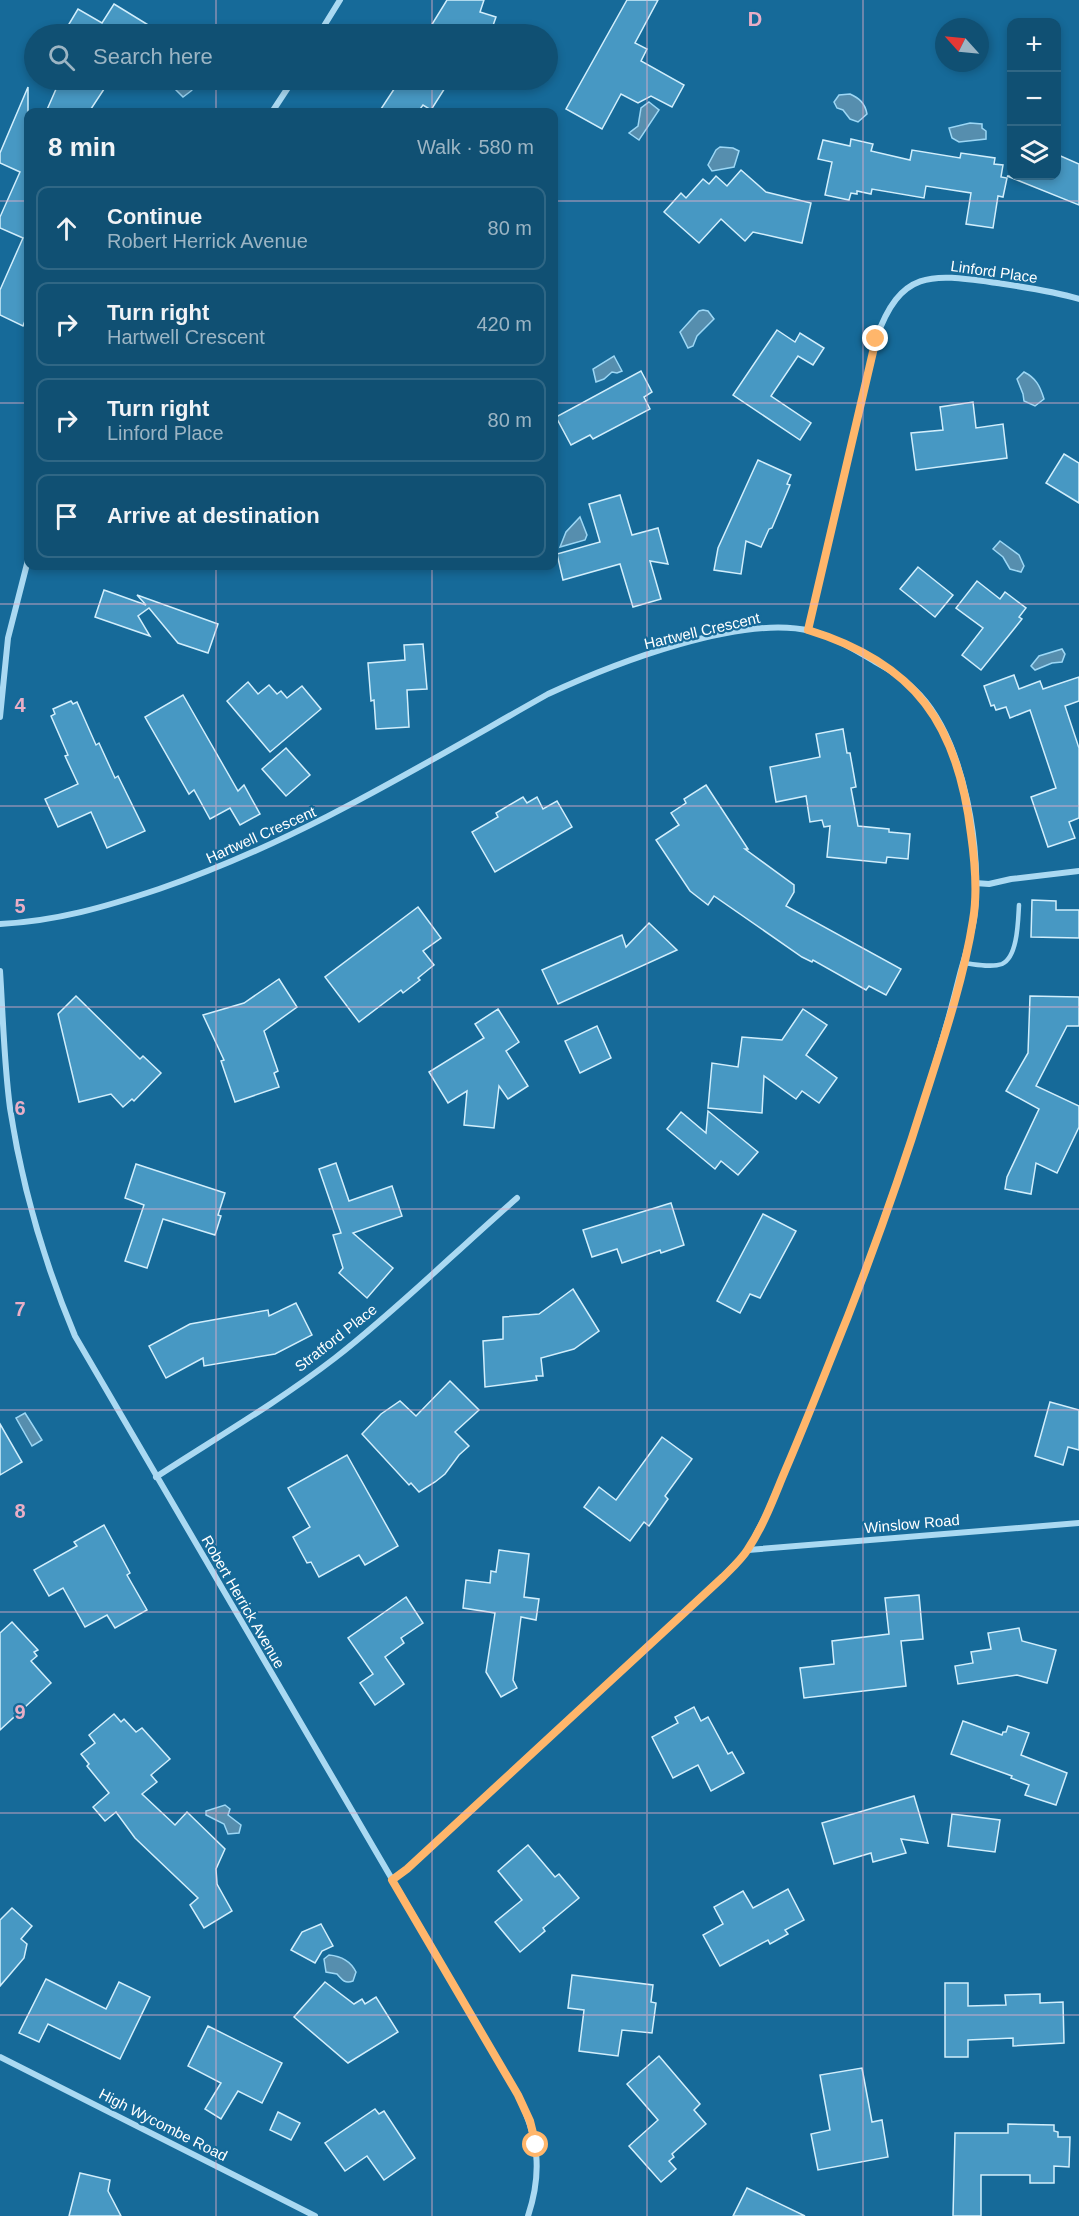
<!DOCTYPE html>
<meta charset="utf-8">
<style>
:root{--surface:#105073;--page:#195778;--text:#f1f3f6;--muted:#9cb5c4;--line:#306785}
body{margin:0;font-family:Arial,sans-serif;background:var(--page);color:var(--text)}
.controls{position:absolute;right:18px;top:18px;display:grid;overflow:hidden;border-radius:12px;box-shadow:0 3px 9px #0003}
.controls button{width:54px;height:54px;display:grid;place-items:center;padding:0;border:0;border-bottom:2px solid var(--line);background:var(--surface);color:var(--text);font:30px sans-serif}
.compass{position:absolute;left:935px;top:18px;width:54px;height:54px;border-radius:50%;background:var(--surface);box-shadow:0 3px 9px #0003;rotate:297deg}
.stop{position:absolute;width:18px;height:18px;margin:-14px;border:4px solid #ffb66b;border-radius:50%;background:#fff}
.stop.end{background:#ffb66b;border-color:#fff;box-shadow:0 2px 6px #0008}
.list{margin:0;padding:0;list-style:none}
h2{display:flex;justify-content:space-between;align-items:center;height:78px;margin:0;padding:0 24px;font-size:26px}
h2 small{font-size:20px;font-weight:400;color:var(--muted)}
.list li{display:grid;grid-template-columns:39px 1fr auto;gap:18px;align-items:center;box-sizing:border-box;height:84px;margin:0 12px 12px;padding:0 12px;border:2px solid var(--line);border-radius:12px}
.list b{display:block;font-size:22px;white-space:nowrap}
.list p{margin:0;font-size:20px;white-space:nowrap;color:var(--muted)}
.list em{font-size:20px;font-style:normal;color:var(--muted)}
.icon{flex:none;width:33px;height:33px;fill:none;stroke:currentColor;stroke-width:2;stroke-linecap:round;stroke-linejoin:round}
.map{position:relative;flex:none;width:1079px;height:2216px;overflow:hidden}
.search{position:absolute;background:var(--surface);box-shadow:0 3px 9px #0003;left:24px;top:24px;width:534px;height:66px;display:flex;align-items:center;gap:15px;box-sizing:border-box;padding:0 21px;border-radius:33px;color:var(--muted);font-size:22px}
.panel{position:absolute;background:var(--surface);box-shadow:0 3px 9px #0003;left:24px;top:108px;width:534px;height:462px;border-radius:12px}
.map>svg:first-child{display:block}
.water{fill:#568eae;stroke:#9cd7f5;stroke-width:1.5}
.building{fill:#4798c3;stroke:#d1eefc;stroke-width:1.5}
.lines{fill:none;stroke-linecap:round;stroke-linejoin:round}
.service{stroke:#aad9f2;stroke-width:4.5}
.minor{stroke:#aad9f2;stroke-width:6}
.route{stroke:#ffb66b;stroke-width:8}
.grid{fill:none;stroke:#eaaec6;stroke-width:1.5;stroke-opacity:0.55}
.labels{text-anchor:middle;stroke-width:4.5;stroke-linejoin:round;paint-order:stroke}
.street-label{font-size:15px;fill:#fff;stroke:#166a99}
.grid-label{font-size:20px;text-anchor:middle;font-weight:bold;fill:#eaaec6;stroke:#166a99;stroke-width:4.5;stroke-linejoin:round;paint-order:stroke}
</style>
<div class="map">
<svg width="1079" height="2216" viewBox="0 0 1079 2216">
<rect width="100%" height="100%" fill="#166a99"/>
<!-- water -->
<g class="water">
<path d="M 186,80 L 202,80 L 191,91 L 183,97 L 176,90 Z"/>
<path d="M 850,94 C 859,98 865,103 867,114 L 858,122 L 850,119 L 843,110 L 837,108 L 834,102 L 839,95 Z"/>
<path d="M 649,102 L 659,110 L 639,140 L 629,133 L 638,126 L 641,108 Z"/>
<path d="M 970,123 L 982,124 L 982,128 L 986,131 L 986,139 L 959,142 L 952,138 L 949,128 Z"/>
<path d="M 720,147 L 733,148 L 739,151 L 734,167 L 712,171 L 708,165 L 716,150 Z"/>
<path d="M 703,310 L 708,311 L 714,319 L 697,336 L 693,346 L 688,348 L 680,332 L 699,311 Z"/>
<path d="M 614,356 L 622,371 L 617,373 L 612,372 L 604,379 L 596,382 L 593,369 Z"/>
<path d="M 1024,372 C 1036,378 1040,386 1044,399 L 1035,406 L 1024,401 L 1023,394 L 1017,379 Z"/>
<path d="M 580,517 L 587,535 L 585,540 L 560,547 L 566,532 Z"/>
<path d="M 1000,541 L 1019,555 L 1024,566 L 1021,572 L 1010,569 L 1003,557 L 993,549 Z"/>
<path d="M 1062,649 L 1065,654 L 1062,662 L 1052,663 L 1035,670 L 1031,666 L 1039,656 Z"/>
<path d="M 25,1413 L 42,1440 L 32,1446 L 16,1418 Z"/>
<path d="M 225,1805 L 230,1809 L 228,1815 L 241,1825 L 239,1833 L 228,1834 L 224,1824 L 206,1815 L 206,1811 Z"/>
<path d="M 329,1955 C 341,1956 351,1962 356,1972 L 353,1981 C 345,1984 342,1980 337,1974 L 326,1972 L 324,1959 Z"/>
</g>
<!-- building -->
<g class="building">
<path d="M 447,0 L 484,0 L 480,12 L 496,17 L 490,34 L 426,34 Z"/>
<path d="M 627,0 L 658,0 L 635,43 L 647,49 L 641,61 L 684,85 L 672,107 L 651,96 L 638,103 L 621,94 L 602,129 L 566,109 Z"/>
<path d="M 114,4 L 163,34 L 63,34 L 78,9 L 102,23 Z"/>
<path d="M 60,80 L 110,80 L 89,112 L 46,112 Z"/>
<path d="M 400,80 L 450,80 L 431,110 L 423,105 L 418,112 L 379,112 Z"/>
<path d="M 28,87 L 28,313 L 23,326 L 0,315 L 0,290 L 23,238 L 0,228 L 0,217 L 20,172 L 0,163 L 0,153 Z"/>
<path d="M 851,139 L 873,144 L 871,151 L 910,160 L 912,150 L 960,158 L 961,153 L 995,158 L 994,164 L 1003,165 L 1001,177 L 1007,178 L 1003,197 L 998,196 L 993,228 L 966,224 L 971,193 L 926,186 L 924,198 L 872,189 L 871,194 L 857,191 L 857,194 L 851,193 L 849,200 L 825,195 L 832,162 L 818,159 L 823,140 L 850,146 Z"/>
<path d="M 1056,154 L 1079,164 L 1079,205 L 1007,176 L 1056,176 Z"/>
<path d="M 741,170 L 766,192 L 811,203 L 802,243 L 753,232 L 745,241 L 721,219 L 699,243 L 664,212 L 681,193 L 686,198 L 703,179 L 709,184 L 716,176 L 727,186 Z"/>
<path d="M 777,330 L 795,342 L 800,333 L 824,348 L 813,365 L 798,356 L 771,396 L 811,423 L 800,440 L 733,395 Z"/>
<path d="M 641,371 L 652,392 L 644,397 L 650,409 L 593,439 L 590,435 L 571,445 L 556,417 Z"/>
<path d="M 973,402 L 976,428 L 1003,424 L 1007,458 L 916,470 L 911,433 L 943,430 L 940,407 Z"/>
<path d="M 1064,454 L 1079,463 L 1079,503 L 1046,483 Z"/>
<path d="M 758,460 L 791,475 L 787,484 L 790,485 L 772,528 L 769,529 L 761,547 L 746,541 L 741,574 L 714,570 L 718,548 Z"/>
<path d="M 620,495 L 632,535 L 658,528 L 668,564 L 650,561 L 661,599 L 633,607 L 620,564 L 563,580 L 557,554 L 600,542 L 589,504 Z"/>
<path d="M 918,567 L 953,595 L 935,617 L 900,589 Z"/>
<path d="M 977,581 L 1000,599 L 1005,592 L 1026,608 L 1019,617 L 1022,619 L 981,670 L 962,655 L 983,628 L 956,608 Z"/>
<path d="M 104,590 L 146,605 L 137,595 L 218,624 L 208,653 L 178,643 L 149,608 L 138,616 L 150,636 L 95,617 Z"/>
<path d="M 423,644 L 427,689 L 407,690 L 409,727 L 376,729 L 374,700 L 371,701 L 368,663 L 405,660 L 404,645 Z"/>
<path d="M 1014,675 L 1019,689 L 1040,681 L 1043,689 L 1079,677 L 1079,701 L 1065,706 L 1079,748 L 1079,818 L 1069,822 L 1075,838 L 1048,847 L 1031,797 L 1056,788 L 1030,710 L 1010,718 L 1006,707 L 996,710 L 994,705 L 991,706 L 984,686 Z"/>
<path d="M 248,682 L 258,694 L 269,685 L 277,694 L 281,691 L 287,698 L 302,686 L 321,709 L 270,752 L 227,701 Z"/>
<path d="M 183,695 L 238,791 L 244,785 L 260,814 L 240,825 L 230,808 L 210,819 L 194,790 L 189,794 L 145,717 Z"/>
<path d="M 71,701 L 73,704 L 77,702 L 96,745 L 99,743 L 115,778 L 118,776 L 145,831 L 107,848 L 91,812 L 58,827 L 45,799 L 78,784 L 65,756 L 68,755 L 51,716 L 55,714 L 53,709 Z"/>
<path d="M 843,729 L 847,753 L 850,753 L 856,787 L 851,788 L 858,826 L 889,829 L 889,832 L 910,834 L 908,859 L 887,857 L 886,863 L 827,857 L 830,826 L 824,827 L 822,820 L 810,822 L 806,796 L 776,802 L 770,767 L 820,757 L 816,734 Z"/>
<path d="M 286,748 L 310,775 L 286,796 L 262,769 Z"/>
<path d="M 706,785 L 748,849 L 745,849 L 794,885 L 794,892 L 786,906 L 901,969 L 886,995 L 869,986 L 866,990 L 813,960 L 812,962 L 802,957 L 714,896 L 708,905 L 690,891 L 656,840 L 679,825 L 671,813 L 686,803 L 684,799 Z"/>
<path d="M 523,797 L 527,803 L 537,797 L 543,809 L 557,801 L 572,827 L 495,872 L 472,832 L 498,817 L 496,813 Z"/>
<path d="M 1032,900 L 1056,901 L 1056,910 L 1079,910 L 1079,938 L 1031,937 Z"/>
<path d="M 418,907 L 441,938 L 423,951 L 434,965 L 418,978 L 420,980 L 403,993 L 401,990 L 359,1022 L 325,977 Z"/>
<path d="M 649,923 L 677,950 L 558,1004 L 542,970 L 622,935 L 626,947 Z"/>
<path d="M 279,979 L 297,1007 L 264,1031 L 278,1071 L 274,1073 L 279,1087 L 235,1102 L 221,1061 L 224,1060 L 203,1015 L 244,1003 Z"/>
<path d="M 76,996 L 140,1059 L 143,1056 L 161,1073 L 134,1101 L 132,1099 L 123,1107 L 111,1094 L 79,1102 L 58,1014 Z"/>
<path d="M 1030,996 L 1079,997 L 1079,1026 L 1067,1026 L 1036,1086 L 1079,1106 L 1079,1127 L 1057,1173 L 1036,1163 L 1031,1194 L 1005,1189 L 1007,1177 L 1039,1109 L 1006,1091 L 1028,1053 Z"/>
<path d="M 498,1009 L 519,1042 L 506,1051 L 528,1086 L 508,1099 L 499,1086 L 494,1128 L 464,1125 L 467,1091 L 448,1103 L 429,1072 L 484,1038 L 475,1024 Z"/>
<path d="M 803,1009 L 827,1025 L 806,1055 L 837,1078 L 819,1103 L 802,1091 L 796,1099 L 764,1076 L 762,1113 L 708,1108 L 712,1063 L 738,1067 L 742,1037 L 782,1040 Z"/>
<path d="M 597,1026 L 611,1058 L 580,1073 L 565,1041 Z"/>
<path d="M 708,1111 L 758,1152 L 738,1175 L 721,1161 L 715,1169 L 667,1129 L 681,1112 L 706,1133 Z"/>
<path d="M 336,1163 L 349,1201 L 392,1186 L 402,1216 L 353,1233 L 393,1268 L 367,1298 L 339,1273 L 343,1268 L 333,1235 L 341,1233 L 319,1169 Z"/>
<path d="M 136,1164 L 225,1193 L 218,1215 L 221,1216 L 215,1235 L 163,1219 L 147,1268 L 125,1261 L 144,1205 L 125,1198 Z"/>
<path d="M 671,1203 L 684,1245 L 661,1253 L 660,1250 L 622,1263 L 617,1249 L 592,1257 L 583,1230 Z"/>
<path d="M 763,1214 L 796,1231 L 760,1298 L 750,1294 L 740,1313 L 717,1301 Z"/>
<path d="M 573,1289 L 599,1331 L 574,1349 L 541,1358 L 543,1376 L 536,1376 L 537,1380 L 485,1387 L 483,1341 L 503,1339 L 503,1317 L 539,1314 Z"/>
<path d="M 296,1303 L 312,1335 L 275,1354 L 204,1366 L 203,1358 L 166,1378 L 149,1346 L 190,1324 L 268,1310 L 269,1316 Z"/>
<path d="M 450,1381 L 479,1410 L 455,1432 L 469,1446 L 459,1455 L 445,1474 L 435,1482 L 419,1492 L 411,1483 L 409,1485 L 362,1434 L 381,1414 L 400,1401 L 416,1416 Z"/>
<path d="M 1050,1402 L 1079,1410 L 1079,1450 L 1068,1447 L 1063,1465 L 1035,1456 Z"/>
<path d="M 0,1424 L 22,1462 L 0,1475 Z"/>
<path d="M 662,1437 L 692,1459 L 665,1496 L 668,1499 L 649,1526 L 644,1522 L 630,1541 L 584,1507 L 599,1487 L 616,1500 Z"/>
<path d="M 347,1455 L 398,1546 L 365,1565 L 359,1555 L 319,1577 L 311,1562 L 307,1563 L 293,1537 L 310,1527 L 288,1488 Z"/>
<path d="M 104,1525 L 130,1573 L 127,1575 L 147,1610 L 115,1628 L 107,1615 L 85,1627 L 63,1588 L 49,1596 L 34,1570 L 77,1546 L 74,1542 Z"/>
<path d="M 499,1550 L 529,1554 L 524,1597 L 539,1599 L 536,1620 L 521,1617 L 513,1680 L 517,1688 L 501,1697 L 486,1672 L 495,1613 L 463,1608 L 466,1580 L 490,1583 L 491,1571 L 496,1572 Z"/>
<path d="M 919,1595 L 923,1639 L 901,1641 L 906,1686 L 804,1698 L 800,1668 L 834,1664 L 832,1641 L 889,1634 L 885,1598 Z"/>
<path d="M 406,1597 L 423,1623 L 401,1638 L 404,1643 L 385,1657 L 404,1684 L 375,1705 L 360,1683 L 373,1674 L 348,1638 Z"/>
<path d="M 12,1622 L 38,1650 L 34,1652 L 37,1656 L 31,1661 L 51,1683 L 0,1730 L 0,1633 Z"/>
<path d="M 1019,1628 L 1022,1641 L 1056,1650 L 1047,1683 L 1017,1675 L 958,1684 L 955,1666 L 973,1663 L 971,1652 L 991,1649 L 988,1633 Z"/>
<path d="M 694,1707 L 701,1721 L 708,1717 L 728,1754 L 732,1752 L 744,1773 L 711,1791 L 698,1765 L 673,1778 L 652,1737 L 678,1723 L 675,1717 Z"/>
<path d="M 114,1714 L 121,1722 L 124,1719 L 136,1732 L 142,1728 L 170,1759 L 151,1775 L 157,1782 L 142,1794 L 175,1825 L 187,1812 L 225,1849 L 216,1869 L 217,1884 L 232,1911 L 204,1928 L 190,1905 L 198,1898 L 135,1838 L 116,1812 L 105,1821 L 93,1807 L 109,1793 L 87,1766 L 89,1764 L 81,1754 L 95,1743 L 89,1735 Z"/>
<path d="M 963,1721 L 1002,1735 L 1003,1732 L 1006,1732 L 1008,1726 L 1029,1733 L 1021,1755 L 1067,1773 L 1056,1805 L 1025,1795 L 1029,1785 L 1011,1778 L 1012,1776 L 951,1754 Z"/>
<path d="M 914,1796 L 928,1843 L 901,1839 L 906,1853 L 873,1862 L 871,1853 L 834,1864 L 822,1823 Z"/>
<path d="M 952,1814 L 1000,1820 L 995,1852 L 948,1846 Z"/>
<path d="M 528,1845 L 555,1877 L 559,1874 L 579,1898 L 543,1928 L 545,1931 L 520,1952 L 495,1922 L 522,1900 L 498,1871 Z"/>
<path d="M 788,1889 L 804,1920 L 785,1930 L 788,1934 L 770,1944 L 768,1940 L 720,1966 L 703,1935 L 723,1924 L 714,1907 L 743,1891 L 753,1908 Z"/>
<path d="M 12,1908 L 32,1926 L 21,1939 L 27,1944 L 24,1958 L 0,1986 L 0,1920 Z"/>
<path d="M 321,1924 L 333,1946 L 322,1951 L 315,1963 L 291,1950 L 302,1932 Z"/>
<path d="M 572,1975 L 653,1985 L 651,2002 L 656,2003 L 652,2033 L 622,2030 L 618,2056 L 579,2051 L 584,2010 L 568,2008 Z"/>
<path d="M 46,1979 L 106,2009 L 119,1982 L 150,1997 L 120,2059 L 48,2024 L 39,2042 L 19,2033 Z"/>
<path d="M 325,1982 L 354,2004 L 362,1999 L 365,2004 L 376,1997 L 398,2032 L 348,2063 L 294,2017 Z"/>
<path d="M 945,1983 L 968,1983 L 968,2006 L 1006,2005 L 1005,1995 L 1040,1994 L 1040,2003 L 1063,2002 L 1064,2043 L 1013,2046 L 1013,2038 L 968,2040 L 968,2057 L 945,2057 Z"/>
<path d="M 208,2026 L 282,2063 L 262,2103 L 238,2091 L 221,2119 L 205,2109 L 221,2083 L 188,2066 Z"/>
<path d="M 659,2056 L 700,2104 L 694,2110 L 706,2124 L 672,2154 L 674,2157 L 669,2161 L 676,2169 L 661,2182 L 629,2146 L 658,2120 L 627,2084 Z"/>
<path d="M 862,2068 L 872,2122 L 882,2120 L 888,2157 L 818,2170 L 811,2134 L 830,2130 L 820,2075 Z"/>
<path d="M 375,2109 L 379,2114 L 384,2111 L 415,2158 L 384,2180 L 367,2156 L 345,2171 L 325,2143 Z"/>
<path d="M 278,2112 L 300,2123 L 291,2140 L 270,2130 Z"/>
<path d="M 1008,2124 L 1054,2125 L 1054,2131 L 1058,2132 L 1058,2137 L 1070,2137 L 1069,2167 L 1054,2166 L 1054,2183 L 1030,2183 L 1030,2175 L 981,2175 L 981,2216 L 953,2216 L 955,2133 L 1008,2133 Z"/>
<path d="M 80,2173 L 110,2180 L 108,2191 L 121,2216 L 69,2216 Z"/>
<path d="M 747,2188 L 805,2216 L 733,2216 Z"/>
</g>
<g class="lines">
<!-- service -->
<path class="service" d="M 963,963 C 975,964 991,968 1002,964 C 1018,957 1018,920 1019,905"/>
<!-- minor -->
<g class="minor">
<path d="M 319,34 L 340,0"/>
<path d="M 272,112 L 293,80"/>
<path d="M 808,630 L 876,339 C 901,268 932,274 997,283 C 1024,287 1053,291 1079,299"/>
<path d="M 0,717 L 8,638 L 28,560"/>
<path d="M 975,883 L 989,884 L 1011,879 L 1079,871"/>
<path d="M 0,924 C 57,921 105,907 159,889 C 299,841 420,766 548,694 C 613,664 740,614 811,631 C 834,637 854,649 874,661 C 891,670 907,681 920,695 C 965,744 983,854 974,919 C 971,937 965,956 960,974 C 949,1018 937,1060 923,1103 C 879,1242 825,1379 767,1513 L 748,1550 L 723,1577 L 407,1869 L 392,1880"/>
<path d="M 0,971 C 3,1016 4,1063 10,1108 C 22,1187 44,1262 75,1336 L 518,2095 C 538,2137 543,2171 528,2216"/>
<path d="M 156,1477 C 216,1438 278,1402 335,1358 C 398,1309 456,1251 517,1198"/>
<path d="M 748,1550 L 1079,1523"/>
<path d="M 0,2057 L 315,2216"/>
</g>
</g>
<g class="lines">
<!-- route -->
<path class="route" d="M 536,2145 L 530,2121 L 518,2095 L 392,1880 L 407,1869 L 723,1577 C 732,1568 742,1559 748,1549 C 764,1525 774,1497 785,1471 C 807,1420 827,1368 848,1316 C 876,1244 902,1171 925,1097 C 943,1041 964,978 973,920 C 978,892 975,862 971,834 C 958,725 916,663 808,630 L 876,339"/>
</g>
<!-- grid -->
<path class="grid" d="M 216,0 L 216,34M 432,0 L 432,34M 647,0 L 647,2216M 863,0 L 863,2216M 216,80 L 216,112M 432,80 L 432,112M 0,201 L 28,201M 554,201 L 1079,201M 0,403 L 28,403M 554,403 L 1079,403M 216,566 L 216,2216M 432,566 L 432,2216M 0,604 L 1079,604M 0,806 L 1079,806M 0,1007 L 1079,1007M 0,1209 L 1079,1209M 0,1410 L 1079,1410M 0,1612 L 1079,1612M 0,1813 L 1079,1813M 0,2015 L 1079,2015"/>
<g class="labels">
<!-- street labels -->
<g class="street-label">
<text transform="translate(994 272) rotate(8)" y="5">Linford Place</text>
<text transform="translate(702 631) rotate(-13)" y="5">Hartwell Crescent</text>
<text transform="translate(261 835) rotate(-24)" y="5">Hartwell Crescent</text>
<text transform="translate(336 1338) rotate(-38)" y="5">Stratford Place</text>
<text transform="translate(912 1524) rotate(-5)" y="5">Winslow Road</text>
<text transform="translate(243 1602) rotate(60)" y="5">Robert Herrick Avenue</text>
<text transform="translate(163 2125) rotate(27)" y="5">High Wycombe Road</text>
</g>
</g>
<g class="grid-label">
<text x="755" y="26">D</text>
<text x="20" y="712">4</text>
<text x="20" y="913">5</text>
<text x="20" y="1115">6</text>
<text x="20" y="1316">7</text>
<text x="20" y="1518">8</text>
<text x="20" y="1719">9</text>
</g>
</svg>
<div class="controls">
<button>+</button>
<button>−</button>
<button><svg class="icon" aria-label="layers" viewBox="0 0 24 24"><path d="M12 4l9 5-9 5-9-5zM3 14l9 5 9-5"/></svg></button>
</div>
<svg class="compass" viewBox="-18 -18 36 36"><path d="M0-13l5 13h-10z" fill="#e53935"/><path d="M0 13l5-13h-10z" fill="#9cb5c4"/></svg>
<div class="stop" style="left:536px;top:2145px"></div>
<div class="stop end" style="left:876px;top:339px"></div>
<div class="search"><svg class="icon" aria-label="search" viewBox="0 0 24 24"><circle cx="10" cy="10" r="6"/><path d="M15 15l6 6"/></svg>Search here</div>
<section class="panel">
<h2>8 min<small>Walk · 580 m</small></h2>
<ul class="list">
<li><svg class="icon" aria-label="ahead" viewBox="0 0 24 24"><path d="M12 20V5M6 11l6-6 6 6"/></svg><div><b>Continue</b><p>Robert Herrick Avenue</p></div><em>80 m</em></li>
<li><svg class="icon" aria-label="right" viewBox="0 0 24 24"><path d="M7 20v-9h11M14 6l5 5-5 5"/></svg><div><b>Turn right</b><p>Hartwell Crescent</p></div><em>420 m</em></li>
<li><svg class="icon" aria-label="right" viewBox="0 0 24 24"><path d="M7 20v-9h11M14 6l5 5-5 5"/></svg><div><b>Turn right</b><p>Linford Place</p></div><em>80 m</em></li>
<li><svg class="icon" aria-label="arrive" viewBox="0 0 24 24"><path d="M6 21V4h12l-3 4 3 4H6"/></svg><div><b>Arrive at destination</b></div></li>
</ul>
</section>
</div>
